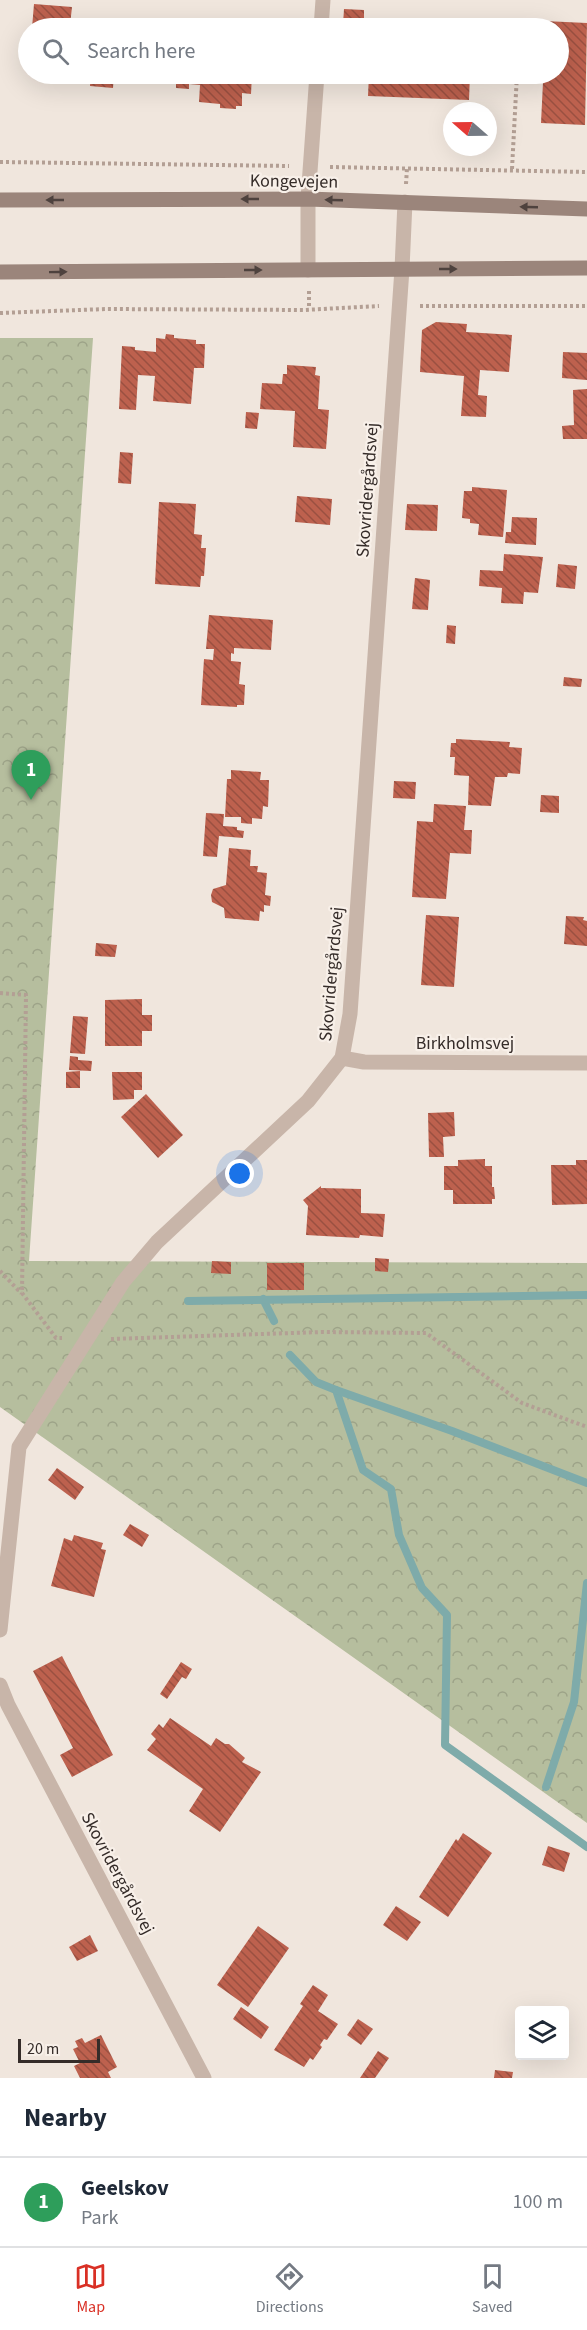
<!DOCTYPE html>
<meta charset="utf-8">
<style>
:root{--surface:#fff;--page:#f2f2f3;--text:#1f2937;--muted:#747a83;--line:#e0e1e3;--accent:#d93025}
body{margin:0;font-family:"Source Sans 3",sans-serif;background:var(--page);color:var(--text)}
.controls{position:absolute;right:18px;bottom:18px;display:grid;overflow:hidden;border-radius:6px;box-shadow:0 6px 24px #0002}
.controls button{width:54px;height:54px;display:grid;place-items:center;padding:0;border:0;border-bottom:2px solid var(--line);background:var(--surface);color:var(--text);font:30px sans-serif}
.compass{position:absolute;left:443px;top:102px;width:54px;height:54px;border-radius:50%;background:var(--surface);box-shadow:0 6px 24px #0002;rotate:290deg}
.scale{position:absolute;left:18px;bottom:15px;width:82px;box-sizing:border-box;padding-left:6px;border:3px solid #352c29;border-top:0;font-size:16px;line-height:21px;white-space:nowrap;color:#352c29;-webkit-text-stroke:4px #f8f0e9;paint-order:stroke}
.you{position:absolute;left:240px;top:1174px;width:21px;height:21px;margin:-15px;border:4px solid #fff;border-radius:50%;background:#1a73e8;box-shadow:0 0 0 9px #1a73e833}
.badge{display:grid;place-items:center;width:39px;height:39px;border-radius:50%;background:var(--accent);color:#fff;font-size:20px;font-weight:700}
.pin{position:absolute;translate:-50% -50px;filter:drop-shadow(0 2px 3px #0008)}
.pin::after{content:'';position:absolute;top:32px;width:21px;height:18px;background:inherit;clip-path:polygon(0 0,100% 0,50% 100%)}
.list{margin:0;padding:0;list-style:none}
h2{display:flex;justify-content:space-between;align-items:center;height:78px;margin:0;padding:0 24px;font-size:26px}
h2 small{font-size:20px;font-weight:400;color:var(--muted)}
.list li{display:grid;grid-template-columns:39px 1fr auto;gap:18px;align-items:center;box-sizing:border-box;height:90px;padding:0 24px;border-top:2px solid var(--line)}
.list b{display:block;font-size:22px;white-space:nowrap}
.list p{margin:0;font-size:20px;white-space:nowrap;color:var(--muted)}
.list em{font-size:20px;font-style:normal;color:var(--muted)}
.icon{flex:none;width:33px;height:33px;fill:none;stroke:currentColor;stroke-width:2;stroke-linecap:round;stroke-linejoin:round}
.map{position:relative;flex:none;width:587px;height:2078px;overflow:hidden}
.search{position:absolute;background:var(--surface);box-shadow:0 6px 24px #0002;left:18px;right:18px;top:18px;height:66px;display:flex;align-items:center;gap:15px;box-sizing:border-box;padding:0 21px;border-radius:33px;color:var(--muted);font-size:22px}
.sheet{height:168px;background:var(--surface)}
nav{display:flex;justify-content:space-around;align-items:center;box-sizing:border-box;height:84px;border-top:2px solid var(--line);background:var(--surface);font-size:16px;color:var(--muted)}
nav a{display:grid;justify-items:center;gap:3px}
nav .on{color:var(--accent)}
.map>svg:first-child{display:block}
.park{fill:url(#park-crowns)}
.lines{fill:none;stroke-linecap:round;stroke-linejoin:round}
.stream{stroke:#7eabaa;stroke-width:8}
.building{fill:url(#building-back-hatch)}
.path{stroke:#b39f94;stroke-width:4;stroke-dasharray:3 3;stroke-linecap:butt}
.street{stroke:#c8b5a9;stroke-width:15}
.secondary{stroke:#9b857b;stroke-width:15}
.oneway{fill:#4e423e}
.labels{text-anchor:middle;stroke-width:4.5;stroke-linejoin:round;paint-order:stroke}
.street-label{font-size:18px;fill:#352c29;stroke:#f8f0e9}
</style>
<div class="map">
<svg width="587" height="2078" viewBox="0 0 587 2078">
<defs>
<pattern id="park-crowns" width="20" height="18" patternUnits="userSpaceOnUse" patternTransform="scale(1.5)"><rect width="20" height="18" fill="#b6be9e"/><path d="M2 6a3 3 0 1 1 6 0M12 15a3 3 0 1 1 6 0" fill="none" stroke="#9da388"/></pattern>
<pattern id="building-back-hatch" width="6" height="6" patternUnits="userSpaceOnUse" patternTransform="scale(1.5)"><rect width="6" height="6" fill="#bd614e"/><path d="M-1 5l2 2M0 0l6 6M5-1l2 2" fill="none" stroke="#9a5041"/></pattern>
</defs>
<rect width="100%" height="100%" fill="#f0e6dd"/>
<!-- park -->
<path class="park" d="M 0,338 L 93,338 L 29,1261 L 587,1263 L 587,1823 L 0,1407 Z"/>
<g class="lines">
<!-- stream -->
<g class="stream">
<path d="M 263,1299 L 274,1321"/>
<path d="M 188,1301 L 587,1295"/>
<path d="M 290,1355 L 316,1382 L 336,1390 L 363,1470 L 391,1489 L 399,1535 L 422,1588 L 447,1615 L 445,1745 L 587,1847"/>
<path d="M 336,1390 L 452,1431 L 587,1483"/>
<path d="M 546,1787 L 574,1702 L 587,1583"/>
</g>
</g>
<!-- building -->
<g class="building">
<path d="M 34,4 L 72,7 L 70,25 L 44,23 L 44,28 L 32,28 Z"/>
<path d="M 344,9 L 364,10 L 364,25 L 343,24 Z"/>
<path d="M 544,21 L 587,23 L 585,125 L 541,123 L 543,82 L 538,82 L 538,74 L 558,74 L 558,28 L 544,28 Z"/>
<path d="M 91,74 L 114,74 L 113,88 L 90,86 Z"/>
<path d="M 144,74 L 252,74 L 251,94 L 242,93 L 242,106 L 236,106 L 236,109 L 220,108 L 220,104 L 199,102 L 200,85 L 189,84 L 189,89 L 176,88 L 176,84 L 144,80 Z"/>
<path d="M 369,74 L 470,74 L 469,100 L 368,96 Z"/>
<path d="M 436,322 L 467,324 L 466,332 L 512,335 L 509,372 L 480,370 L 478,395 L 487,396 L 486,417 L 461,416 L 464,376 L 420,372 L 422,330 Z"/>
<path d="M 166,334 L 174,335 L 174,338 L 196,340 L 196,344 L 205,344 L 204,368 L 194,368 L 191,404 L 153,401 L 155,376 L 138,375 L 136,410 L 119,409 L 122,346 L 135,347 L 135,350 L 156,352 L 156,338 L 165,339 Z"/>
<path d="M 563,352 L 587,353 L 587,380 L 562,378 Z"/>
<path d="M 287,365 L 316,367 L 315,375 L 320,376 L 318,409 L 329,410 L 326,449 L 293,447 L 295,411 L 260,409 L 262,383 L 282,384 L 283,374 L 287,374 Z"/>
<path d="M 587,389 L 587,439 L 563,439 L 562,426 L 574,425 L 573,390 Z"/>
<path d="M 246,412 L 259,413 L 257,429 L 245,428 Z"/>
<path d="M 120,452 L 133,453 L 131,484 L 118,483 Z"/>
<path d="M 472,487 L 507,490 L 503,537 L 478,535 L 479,524 L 470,523 L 470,519 L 462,518 L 464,491 L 472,491 Z"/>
<path d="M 297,496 L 332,499 L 330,525 L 295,522 Z"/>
<path d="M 159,502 L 196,504 L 194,534 L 202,535 L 201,548 L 206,548 L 204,576 L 201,576 L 200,587 L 155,584 Z"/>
<path d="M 407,504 L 438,505 L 437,531 L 405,530 Z"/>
<path d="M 512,517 L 537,518 L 536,545 L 505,543 L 506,532 L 511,532 Z"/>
<path d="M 504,554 L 543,557 L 538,593 L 524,592 L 523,604 L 501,603 L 502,588 L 479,586 L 480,570 L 503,571 Z"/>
<path d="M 558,564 L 577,566 L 575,589 L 556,587 Z"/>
<path d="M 415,578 L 430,580 L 428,610 L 412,609 Z"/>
<path d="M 209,615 L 273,620 L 271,650 L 234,648 L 234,654 L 231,653 L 231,661 L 241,662 L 239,684 L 245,685 L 244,705 L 237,705 L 237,707 L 201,705 L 204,659 L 213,660 L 214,649 L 206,649 Z"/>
<path d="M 447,625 L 456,626 L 455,644 L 446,643 Z"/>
<path d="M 564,677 L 582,679 L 581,687 L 563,686 Z"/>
<path d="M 456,739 L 510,742 L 509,747 L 522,748 L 520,774 L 508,773 L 507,777 L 495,777 L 491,806 L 468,805 L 469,776 L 454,775 L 455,757 L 450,757 L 451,743 L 456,743 Z"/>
<path d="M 231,770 L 261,772 L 260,780 L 269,780 L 268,807 L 263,806 L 262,819 L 252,818 L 252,824 L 241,823 L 241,817 L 225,817 L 227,779 L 231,779 Z"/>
<path d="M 394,781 L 416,782 L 415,799 L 393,798 Z"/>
<path d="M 541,795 L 559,796 L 559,813 L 540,812 Z"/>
<path d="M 434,804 L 466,806 L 464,830 L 472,830 L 471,854 L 450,853 L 446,899 L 412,897 L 417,821 L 433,822 Z"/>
<path d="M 206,813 L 224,814 L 223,826 L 237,827 L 237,830 L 244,831 L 243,838 L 219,836 L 217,857 L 203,856 Z"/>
<path d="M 229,848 L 251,850 L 250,866 L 258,866 L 257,872 L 267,873 L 265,895 L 271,896 L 270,906 L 264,905 L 264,912 L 260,911 L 259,921 L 225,918 L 224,908 L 212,902 L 211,895 L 213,889 L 226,885 Z"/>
<path d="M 426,915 L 459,917 L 454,987 L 421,985 Z"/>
<path d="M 566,916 L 584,917 L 583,920 L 587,921 L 587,946 L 564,944 Z"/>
<path d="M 96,943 L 117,945 L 115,957 L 95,956 Z"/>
<path d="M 142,999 L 142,1015 L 152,1015 L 152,1031 L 142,1031 L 142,1046 L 105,1046 L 105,1000 Z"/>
<path d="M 73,1016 L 88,1017 L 85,1054 L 70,1053 Z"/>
<path d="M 70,1056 L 78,1057 L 78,1060 L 92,1061 L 91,1071 L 69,1070 Z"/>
<path d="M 80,1071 L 80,1088 L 66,1088 L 66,1072 Z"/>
<path d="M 112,1072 L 142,1072 L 142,1090 L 134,1090 L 134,1099 L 113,1100 Z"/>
<path d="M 146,1094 L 183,1135 L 158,1158 L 121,1117 Z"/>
<path d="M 454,1112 L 455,1136 L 443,1137 L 444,1157 L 429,1157 L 428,1113 Z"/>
<path d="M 485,1159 L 485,1166 L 492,1166 L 492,1187 L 494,1187 L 495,1199 L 492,1199 L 492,1204 L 453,1204 L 453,1190 L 444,1190 L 444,1166 L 458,1166 L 458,1160 Z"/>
<path d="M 576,1160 L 587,1160 L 587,1204 L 552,1205 L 551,1165 L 576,1165 Z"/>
<path d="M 321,1186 L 321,1188 L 361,1189 L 361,1213 L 385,1214 L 383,1237 L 360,1235 L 359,1238 L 306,1235 L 308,1206 L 303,1200 Z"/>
<path d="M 375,1258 L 389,1259 L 388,1272 L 375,1271 Z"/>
<path d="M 212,1261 L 231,1262 L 231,1274 L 211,1273 Z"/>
<rect x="267" y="1263" width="37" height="27"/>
<path d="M 57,1468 L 84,1487 L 75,1500 L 48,1480 Z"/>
<path d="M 130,1524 L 149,1535 L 142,1547 L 123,1535 Z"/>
<path d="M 74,1535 L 103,1543 L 101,1549 L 106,1550 L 94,1597 L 51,1586 L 64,1538 L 72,1541 Z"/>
<path d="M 62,1656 L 113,1755 L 72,1777 L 60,1755 L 73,1748 L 33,1671 Z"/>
<path d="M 181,1662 L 192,1669 L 186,1679 L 182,1677 L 167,1699 L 160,1694 Z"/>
<path d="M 170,1718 L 211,1746 L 216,1738 L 225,1744 L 229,1744 L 245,1758 L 242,1762 L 261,1772 L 220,1832 L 189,1811 L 203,1789 L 147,1750 L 156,1739 L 151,1734 L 159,1724 L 163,1728 Z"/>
<path d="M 463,1833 L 492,1853 L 448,1917 L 419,1897 L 456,1839 L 458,1841 Z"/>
<path d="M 548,1846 L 570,1853 L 564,1872 L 542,1865 Z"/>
<path d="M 396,1906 L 421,1922 L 407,1941 L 383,1925 Z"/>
<path d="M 258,1926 L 289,1948 L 248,2007 L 217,1985 Z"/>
<path d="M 90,1935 L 98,1951 L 77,1961 L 69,1947 Z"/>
<path d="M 313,1985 L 328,1995 L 318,2011 L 338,2024 L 327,2040 L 324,2039 L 320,2045 L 322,2047 L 313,2060 L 310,2058 L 304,2067 L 274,2050 L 303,2006 L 300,2004 Z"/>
<path d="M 241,2007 L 269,2027 L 261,2039 L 233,2019 Z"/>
<path d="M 358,2019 L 373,2029 L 361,2045 L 347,2035 Z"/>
<path d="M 101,2035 L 117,2067 L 108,2072 L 111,2078 L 80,2078 L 74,2066 L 80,2063 L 73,2049 L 78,2047 L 75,2041 L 82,2038 L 85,2043 Z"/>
<path d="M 378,2051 L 389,2058 L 375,2078 L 360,2078 Z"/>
<path d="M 495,2070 L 513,2072 L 512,2078 L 494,2078 Z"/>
</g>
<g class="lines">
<!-- path -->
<g class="path">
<path d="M 0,162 L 289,166"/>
<path d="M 330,167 L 587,172"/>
<path d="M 512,169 L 517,74"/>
<path d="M 406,184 L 407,168"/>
<path d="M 309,291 L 309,309"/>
<path d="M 420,306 L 587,306"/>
<path d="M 0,313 L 106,309 L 304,310 L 379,306"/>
<path d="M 0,993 L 26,995 L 22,1293 L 56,1338 L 62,1338"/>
<path d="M 0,1271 L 21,1293"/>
<path d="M 111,1339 L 322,1332 L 426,1333 L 522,1403 L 587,1427"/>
</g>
<!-- street -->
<g class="street">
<path d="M 321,28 L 323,0"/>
<path d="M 308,270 L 308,199 L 317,74"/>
<path d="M 342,1058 L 364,1062 L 587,1063"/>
<path d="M 0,1630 L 19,1447 L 123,1282 L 157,1242 L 308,1101 L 342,1058 L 350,1014 L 402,269 L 405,202"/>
<path d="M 0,1685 L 8,1705 L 204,2078"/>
</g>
<!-- secondary -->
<g class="secondary">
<path d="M 0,200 L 308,199 L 587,209"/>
<path d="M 0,272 L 587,268"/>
</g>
</g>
<!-- one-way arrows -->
<defs><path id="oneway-solid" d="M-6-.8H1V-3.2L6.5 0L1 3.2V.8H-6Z" transform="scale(1.5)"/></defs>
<g class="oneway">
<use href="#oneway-solid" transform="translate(250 199) rotate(180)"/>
<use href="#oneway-solid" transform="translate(55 200) rotate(180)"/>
<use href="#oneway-solid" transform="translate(334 200) rotate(-178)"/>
<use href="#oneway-solid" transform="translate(529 207) rotate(-178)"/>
<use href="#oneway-solid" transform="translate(448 269)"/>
<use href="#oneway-solid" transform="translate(253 270)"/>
<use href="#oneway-solid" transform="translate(58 272) rotate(-1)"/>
</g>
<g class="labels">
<!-- street labels -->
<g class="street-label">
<text transform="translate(294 181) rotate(1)" y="6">Kongevejen</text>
<text transform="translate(367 490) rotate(-86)" y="6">Skovridergårdsvej</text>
<text transform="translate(331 974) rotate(-85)" y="6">Skovridergårdsvej</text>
<text x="465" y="1049">Birkholmsvej</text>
<text transform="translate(118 1873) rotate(62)" y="6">Skovridergårdsvej</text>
</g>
</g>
</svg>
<div class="controls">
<button><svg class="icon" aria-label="layers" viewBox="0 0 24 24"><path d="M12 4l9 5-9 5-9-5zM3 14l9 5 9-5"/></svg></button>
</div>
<svg class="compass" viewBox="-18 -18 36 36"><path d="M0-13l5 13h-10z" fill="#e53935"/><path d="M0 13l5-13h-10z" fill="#747a83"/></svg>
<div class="scale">20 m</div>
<div class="you"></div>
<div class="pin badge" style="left:31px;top:800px;background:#2e9e5b">1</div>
<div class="search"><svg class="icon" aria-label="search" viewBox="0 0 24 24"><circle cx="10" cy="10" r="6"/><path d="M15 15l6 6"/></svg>Search here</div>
</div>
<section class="sheet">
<h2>Nearby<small></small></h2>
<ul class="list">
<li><span class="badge" style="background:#2e9e5b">1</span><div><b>Geelskov</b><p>Park</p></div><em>100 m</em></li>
</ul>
</section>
<nav>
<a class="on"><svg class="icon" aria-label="map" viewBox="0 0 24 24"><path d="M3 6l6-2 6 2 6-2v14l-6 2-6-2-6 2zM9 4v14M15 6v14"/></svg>Map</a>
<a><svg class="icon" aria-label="directions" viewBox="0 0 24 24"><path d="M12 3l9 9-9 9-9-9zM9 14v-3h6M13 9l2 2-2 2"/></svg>Directions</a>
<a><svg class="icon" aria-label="saved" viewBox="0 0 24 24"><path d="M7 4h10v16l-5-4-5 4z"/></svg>Saved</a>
</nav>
